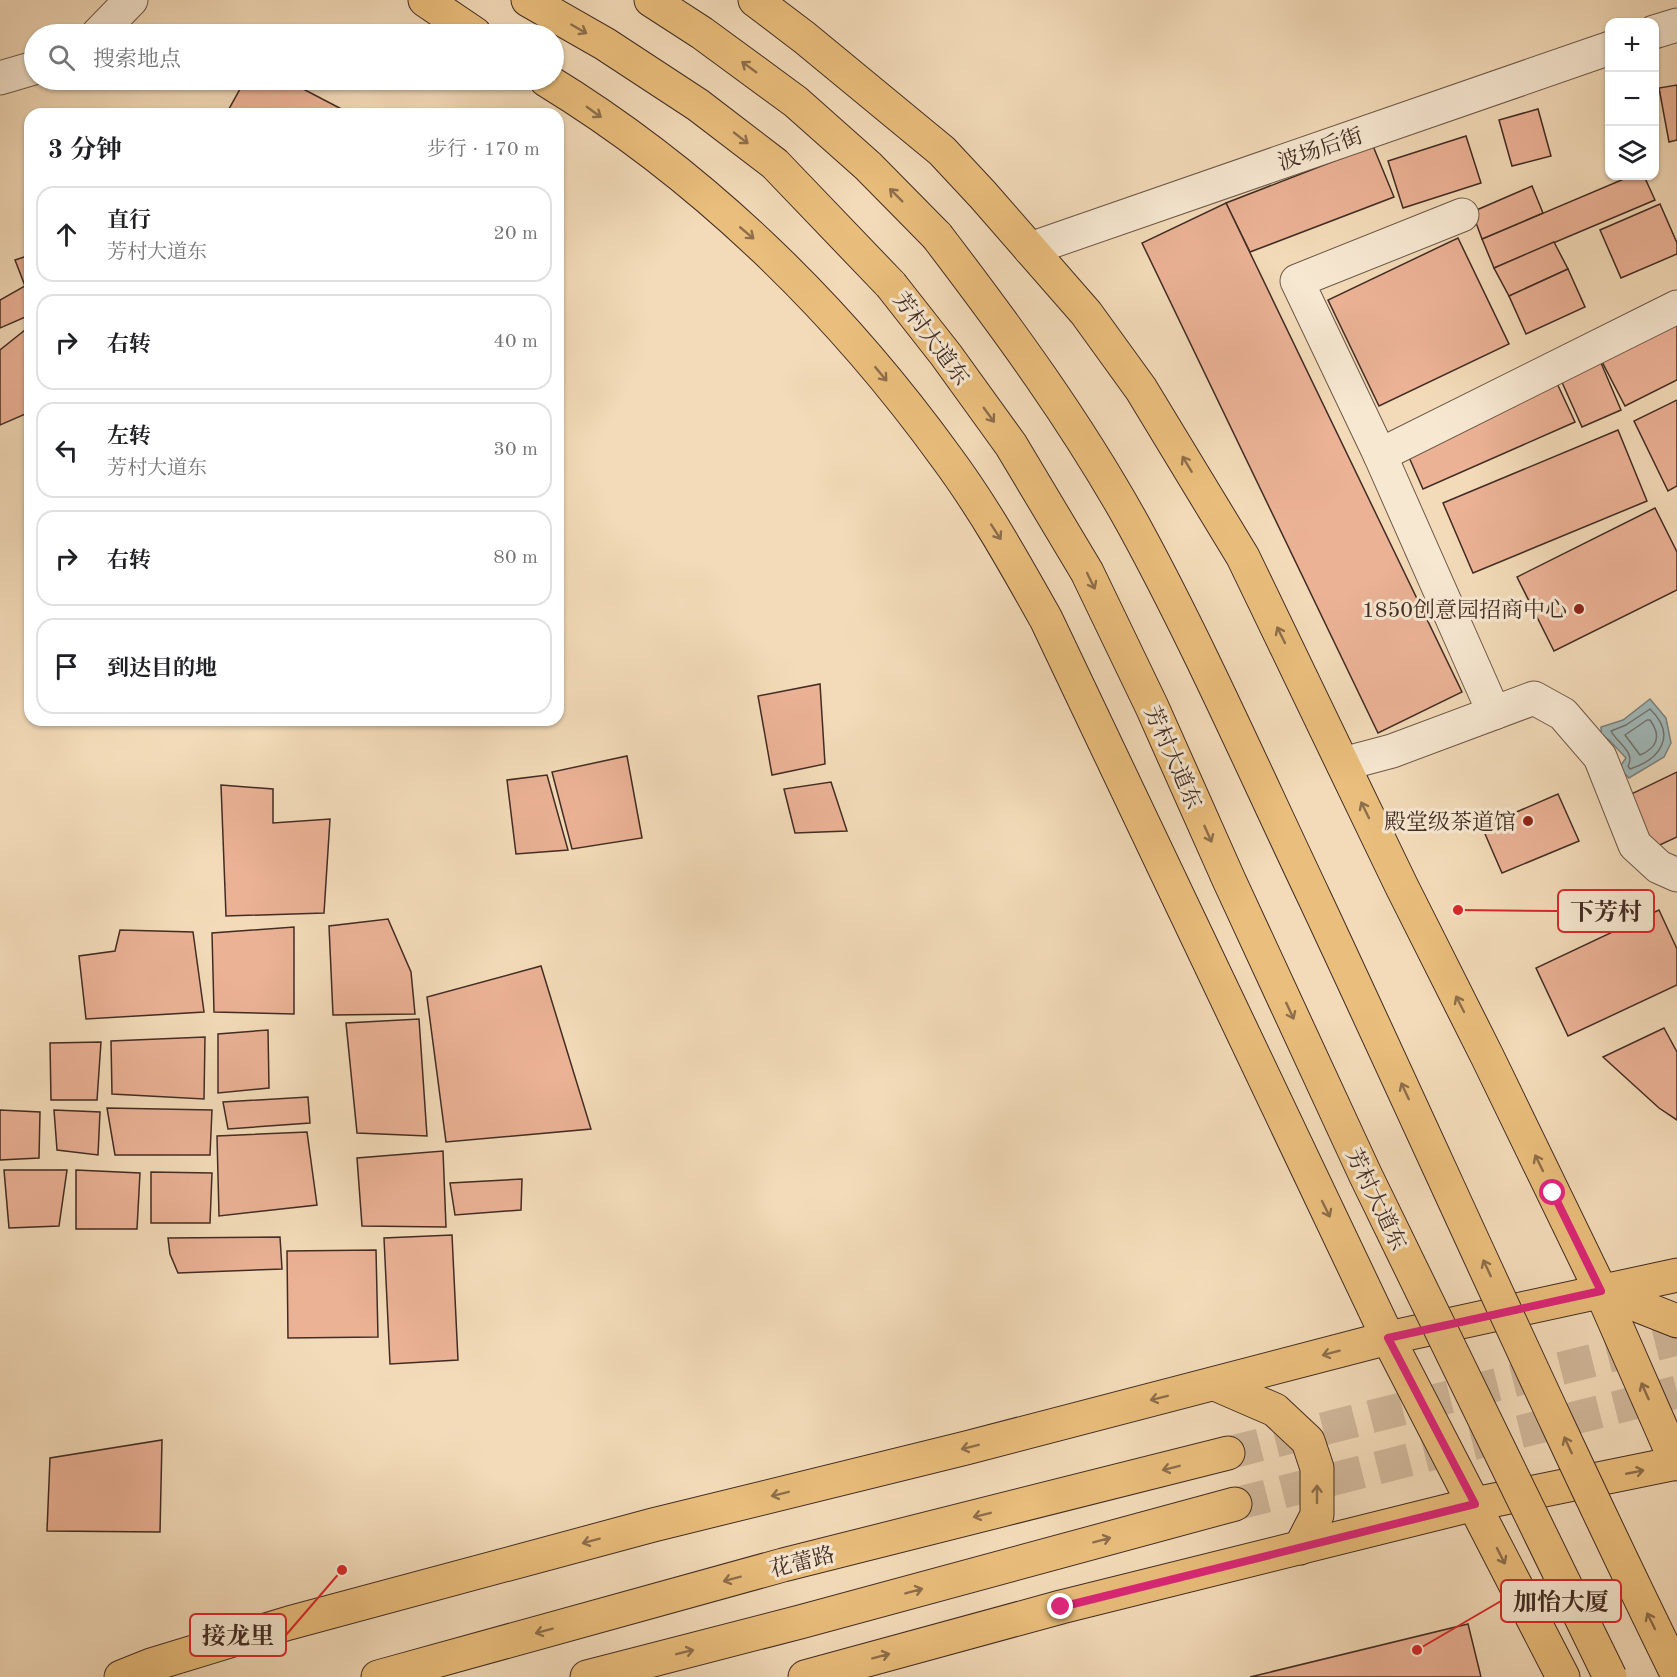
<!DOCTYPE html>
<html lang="zh">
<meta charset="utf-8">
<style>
:root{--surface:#fff;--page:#f2f2f2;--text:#202124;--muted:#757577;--line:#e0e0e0}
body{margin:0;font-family:"Old Standard TT","Noto Serif SC",serif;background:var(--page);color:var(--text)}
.controls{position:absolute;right:18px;top:18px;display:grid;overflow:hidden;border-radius:12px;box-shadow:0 2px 4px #0004}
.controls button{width:54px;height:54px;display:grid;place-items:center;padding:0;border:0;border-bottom:2px solid var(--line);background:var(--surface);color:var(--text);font:30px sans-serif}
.stop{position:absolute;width:18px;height:18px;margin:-14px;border:4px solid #db2777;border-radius:50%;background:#fff}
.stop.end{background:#db2777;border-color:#fff;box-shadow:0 2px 6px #0008}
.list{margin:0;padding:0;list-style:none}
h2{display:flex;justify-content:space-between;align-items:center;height:78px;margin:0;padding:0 24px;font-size:26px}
h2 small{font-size:20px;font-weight:400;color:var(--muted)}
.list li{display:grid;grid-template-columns:39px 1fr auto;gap:18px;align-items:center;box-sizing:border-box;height:96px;margin:0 12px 12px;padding:0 12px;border:2px solid var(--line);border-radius:18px}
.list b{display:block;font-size:22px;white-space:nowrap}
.list p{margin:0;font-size:20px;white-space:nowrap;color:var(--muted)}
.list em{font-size:20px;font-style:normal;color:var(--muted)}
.icon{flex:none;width:33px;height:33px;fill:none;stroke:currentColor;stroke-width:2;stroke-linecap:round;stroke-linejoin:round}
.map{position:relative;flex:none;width:1677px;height:1677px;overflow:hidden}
.search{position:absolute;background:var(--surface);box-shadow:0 2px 4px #0004;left:24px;top:24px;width:540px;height:66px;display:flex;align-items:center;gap:15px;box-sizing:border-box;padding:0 21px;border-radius:33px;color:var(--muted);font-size:22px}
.panel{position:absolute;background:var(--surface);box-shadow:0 2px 4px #0004;left:24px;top:108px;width:540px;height:618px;border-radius:18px}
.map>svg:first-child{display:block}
.water{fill:#a0b9ba;stroke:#7a817e;stroke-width:1.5}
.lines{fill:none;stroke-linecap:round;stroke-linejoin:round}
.shore{stroke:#71726e;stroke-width:1.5}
.building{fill:#ebb296;stroke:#422c23;stroke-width:1.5}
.major-tunnel{stroke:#d0b89b;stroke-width:33;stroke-dasharray:33 16;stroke-linecap:butt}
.minor-casing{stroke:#6e5848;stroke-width:35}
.major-casing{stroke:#422c23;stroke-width:35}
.highway-casing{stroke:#422c23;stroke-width:35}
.minor{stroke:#f7e8d2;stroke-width:33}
.major{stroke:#eabe7c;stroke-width:33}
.highway{stroke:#eabe7c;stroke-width:33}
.highway-bridge-casing{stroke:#422c23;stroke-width:35;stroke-linecap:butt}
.highway-bridge{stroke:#eabe7c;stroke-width:33}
.oneway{stroke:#8e6e4b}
.route{stroke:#db2777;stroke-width:8}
.poi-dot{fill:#8f2418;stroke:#f7e8d2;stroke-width:2}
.labels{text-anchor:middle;stroke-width:6;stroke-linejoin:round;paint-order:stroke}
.street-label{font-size:22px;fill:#422c23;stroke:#f7e8d2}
.poi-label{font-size:22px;fill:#422c23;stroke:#f7e8d2;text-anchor:end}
.leader{fill:none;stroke:#d62828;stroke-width:2}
.callout-dot{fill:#d62828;stroke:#f7e8d2;stroke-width:2}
.callout{fill:#f7e8d2;stroke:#d62828;stroke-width:2}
.callout-label{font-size:24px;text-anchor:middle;font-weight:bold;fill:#422c23}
</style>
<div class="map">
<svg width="1677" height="1677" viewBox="0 0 1677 1677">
<rect width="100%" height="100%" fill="#f3dbb9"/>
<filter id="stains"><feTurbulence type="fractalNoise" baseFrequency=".00333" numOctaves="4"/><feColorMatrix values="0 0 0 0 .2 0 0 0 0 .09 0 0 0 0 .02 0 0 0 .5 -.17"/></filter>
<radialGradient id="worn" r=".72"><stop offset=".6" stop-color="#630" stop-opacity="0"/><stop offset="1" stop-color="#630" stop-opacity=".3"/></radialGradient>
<!-- water -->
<path class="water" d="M 1650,699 L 1666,718 L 1671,743 L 1664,757 L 1629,778 L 1619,768 L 1626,758 L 1609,740 L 1601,735 L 1601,727 L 1623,720 Z"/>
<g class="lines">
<!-- shore -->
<g class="shore">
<path d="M 1650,709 C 1677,735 1661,759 1630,769 L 1628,766 C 1636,752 1617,743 1611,731 L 1626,725 Z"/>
<path d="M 1647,720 L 1650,720 C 1662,736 1657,748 1640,755 L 1625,735 Z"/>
</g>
</g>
<!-- building -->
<g class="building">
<path d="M 245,80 L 286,80 L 351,114 L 240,114 L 229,109 Z"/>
<path d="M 1677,85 L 1677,140 L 1669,142 L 1659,88 Z"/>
<path d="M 1538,109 L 1551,156 L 1512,166 L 1499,120 Z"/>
<path d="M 1466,136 L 1481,183 L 1403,208 L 1388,161 Z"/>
<path d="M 1373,146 L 1394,197 L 1250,252 L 1226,203 Z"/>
<path d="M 1631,176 L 1644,176 L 1655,200 L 1494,268 L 1482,239 Z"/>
<path d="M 1532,186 L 1543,213 L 1482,239 L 1472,212 Z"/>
<path d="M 1226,203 L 1462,692 L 1378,733 L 1142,243 Z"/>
<path d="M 1660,204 L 1677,243 L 1677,254 L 1621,278 L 1600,230 Z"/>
<path d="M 1458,238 L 1509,344 L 1379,406 L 1328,300 Z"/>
<path d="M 1554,242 L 1568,269 L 1509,296 L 1494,268 Z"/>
<path d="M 30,255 L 30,315 L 0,328 L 0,300 L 25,286 L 15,260 Z"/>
<path d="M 1568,269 L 1585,307 L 1526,334 L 1509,296 Z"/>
<path d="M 1677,315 L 1677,380 L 1625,406 L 1598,354 Z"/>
<path d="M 30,326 L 30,412 L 0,425 L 0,350 Z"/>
<path d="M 1596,351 L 1621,410 L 1582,427 L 1556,369 Z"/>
<path d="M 1555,379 L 1575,422 L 1423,489 L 1404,446 Z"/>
<path d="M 1677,400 L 1677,486 L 1668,491 L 1634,421 Z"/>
<path d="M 1618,430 L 1647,501 L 1473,573 L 1443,503 Z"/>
<path d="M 1655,508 L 1677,552 L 1677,590 L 1554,651 L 1517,577 Z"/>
<path d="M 820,684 L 825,764 L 772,775 L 758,696 Z"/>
<path d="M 627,756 L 642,838 L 572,849 L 552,772 Z"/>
<path d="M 1677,772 L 1677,837 L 1649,850 L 1623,798 Z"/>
<path d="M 547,775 L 568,850 L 516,854 L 507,780 Z"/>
<path d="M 831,782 L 847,831 L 795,833 L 784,789 Z"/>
<path d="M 221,785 L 273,789 L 273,823 L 330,819 L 324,913 L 226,916 Z"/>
<path d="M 1558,794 L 1579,841 L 1502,873 L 1482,827 Z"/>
<path d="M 1659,910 L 1677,949 L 1677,985 L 1568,1036 L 1536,968 Z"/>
<path d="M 388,919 L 411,972 L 415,1014 L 333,1015 L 329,926 Z"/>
<path d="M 294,927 L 294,1014 L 214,1012 L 212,933 Z"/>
<path d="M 120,930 L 193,932 L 204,1012 L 86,1019 L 79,956 L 115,951 Z"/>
<path d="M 541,966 L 591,1129 L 446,1142 L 427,997 Z"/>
<path d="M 419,1019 L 427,1136 L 357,1133 L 346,1023 Z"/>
<path d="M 1664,1028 L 1677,1052 L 1677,1120 L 1659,1108 L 1603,1057 Z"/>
<path d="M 268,1030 L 269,1088 L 218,1093 L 218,1034 Z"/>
<path d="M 205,1037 L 204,1099 L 112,1094 L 111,1041 Z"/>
<path d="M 101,1042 L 97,1100 L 51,1100 L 50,1043 Z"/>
<path d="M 308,1097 L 310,1123 L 228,1129 L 223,1102 Z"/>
<path d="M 107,1108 L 212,1110 L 210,1155 L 115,1155 Z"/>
<path d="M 0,1110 L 40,1112 L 39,1158 L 0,1160 Z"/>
<path d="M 54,1110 L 100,1112 L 98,1155 L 57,1150 Z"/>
<path d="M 307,1132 L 317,1205 L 219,1216 L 217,1136 Z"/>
<path d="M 443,1151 L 446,1227 L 362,1226 L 357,1158 Z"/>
<path d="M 4,1170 L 67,1170 L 59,1226 L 9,1228 Z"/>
<path d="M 76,1170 L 140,1173 L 137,1229 L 76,1229 Z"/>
<path d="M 151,1172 L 212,1173 L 210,1223 L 151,1223 Z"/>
<path d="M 522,1179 L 521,1210 L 455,1215 L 450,1183 Z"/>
<path d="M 452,1235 L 458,1360 L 390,1364 L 384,1238 Z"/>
<path d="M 280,1237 L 282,1269 L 178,1273 L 170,1254 L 168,1238 Z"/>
<path d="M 376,1250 L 378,1337 L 288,1338 L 287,1251 Z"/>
<path d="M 162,1440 L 160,1532 L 47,1531 L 50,1458 Z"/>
<path d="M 1468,1624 L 1481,1677 L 1250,1677 Z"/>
</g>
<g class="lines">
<!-- major-tunnel -->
<g class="major-tunnel">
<path d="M 1228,1453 L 1677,1339"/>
<path d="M 1235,1504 L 1677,1392"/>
</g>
<defs>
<g id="minor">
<path d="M 1654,32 L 1677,25"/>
<path d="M 98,34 L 131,0"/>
<path d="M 0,78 L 34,68"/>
<path d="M 1462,215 L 1297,281 L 1380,455 L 1494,713"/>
<path d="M 1030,249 L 1610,48"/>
<path d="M 1380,455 L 1677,307"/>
<path d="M 1343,764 L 1392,751 L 1534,698 L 1563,714 L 1600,757 L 1635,845 L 1659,867 L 1677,875"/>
</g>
<g id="major">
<path d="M 425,0 L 475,34"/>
<path d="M 755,0 L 805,38 L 942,151 L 983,195 L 1086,313 L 1141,389 L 1243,557 L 1401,885 L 1487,1056 L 1601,1291 L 1677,1464"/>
<path d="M 546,80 C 703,176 838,308 946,457 C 984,508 1015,564 1046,619 L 1388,1338 L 1563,1677"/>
<path d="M 1601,1291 L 1677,1321"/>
<path d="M 1215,1384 L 1275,1410 L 1308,1441 L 1317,1468 L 1317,1515 L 1300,1548"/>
<path d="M 121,1677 L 151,1665 L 289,1623 L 653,1525 L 966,1448 L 1388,1338 L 1677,1275"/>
<path d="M 378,1677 L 783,1565 L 1228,1453"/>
<path d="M 587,1677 L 800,1622 L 1235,1504"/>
<path d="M 805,1677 L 1061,1607 L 1475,1504 L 1677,1463"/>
</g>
<g id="highway">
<path d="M 528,0 L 605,44 L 698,105 L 775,164 L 891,285"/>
<path d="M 651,0 L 702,33 L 796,102 L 868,166 L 937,236"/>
</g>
</defs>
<!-- minor casing -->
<use href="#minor" class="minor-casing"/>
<!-- major casing -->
<use href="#major" class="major-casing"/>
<!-- highway casing -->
<use href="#highway" class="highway-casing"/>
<!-- minor -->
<use href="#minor" class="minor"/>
<!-- major -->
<use href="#major" class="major"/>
<!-- highway -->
<use href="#highway" class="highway"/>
<defs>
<g id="highway-bridge">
<path d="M 937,236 C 1008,329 1077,423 1134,526 C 1200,647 1256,775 1315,899 C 1436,1157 1551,1418 1677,1674"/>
<path d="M 891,285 L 946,355 L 1011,445 L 1087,572 L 1152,707 L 1229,880 L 1365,1174 L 1610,1677"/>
</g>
</defs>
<!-- highway-bridge casing -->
<use href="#highway-bridge" class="highway-bridge-casing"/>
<!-- highway-bridge -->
<use href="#highway-bridge" class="highway-bridge"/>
</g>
<!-- one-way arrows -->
<defs><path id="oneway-shaft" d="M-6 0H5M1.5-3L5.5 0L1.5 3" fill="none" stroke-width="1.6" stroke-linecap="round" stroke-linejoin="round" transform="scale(1.5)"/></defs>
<g class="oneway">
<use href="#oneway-shaft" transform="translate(579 29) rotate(30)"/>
<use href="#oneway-shaft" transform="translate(749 67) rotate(-144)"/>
<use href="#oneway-shaft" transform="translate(594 112) rotate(36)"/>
<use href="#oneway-shaft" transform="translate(741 138) rotate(38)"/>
<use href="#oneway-shaft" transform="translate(896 195) rotate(-135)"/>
<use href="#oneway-shaft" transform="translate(747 233) rotate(40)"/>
<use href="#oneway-shaft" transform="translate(881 374) rotate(50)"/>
<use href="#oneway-shaft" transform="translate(989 415) rotate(54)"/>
<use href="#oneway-shaft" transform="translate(1187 464) rotate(-121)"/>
<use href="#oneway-shaft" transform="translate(996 532) rotate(57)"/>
<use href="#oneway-shaft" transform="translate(1091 581) rotate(64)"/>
<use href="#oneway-shaft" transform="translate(1281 635) rotate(-116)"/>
<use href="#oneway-shaft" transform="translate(1365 810) rotate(-116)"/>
<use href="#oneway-shaft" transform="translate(1208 834) rotate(66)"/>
<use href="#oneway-shaft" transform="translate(1460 1004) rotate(-117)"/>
<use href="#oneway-shaft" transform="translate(1290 1011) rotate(65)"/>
<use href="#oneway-shaft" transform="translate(1405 1091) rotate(-115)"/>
<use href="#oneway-shaft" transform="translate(1539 1163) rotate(-116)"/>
<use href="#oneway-shaft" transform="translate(1326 1209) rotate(64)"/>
<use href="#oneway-shaft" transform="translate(1487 1268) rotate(-115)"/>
<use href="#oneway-shaft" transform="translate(1331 1353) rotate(165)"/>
<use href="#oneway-shaft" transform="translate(1645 1391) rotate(-114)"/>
<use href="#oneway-shaft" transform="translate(1159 1398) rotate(166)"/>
<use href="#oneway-shaft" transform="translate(1568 1445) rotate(-115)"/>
<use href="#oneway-shaft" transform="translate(970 1447) rotate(166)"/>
<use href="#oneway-shaft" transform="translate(1171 1468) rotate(166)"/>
<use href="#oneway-shaft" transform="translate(1635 1472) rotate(-11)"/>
<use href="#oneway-shaft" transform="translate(780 1494) rotate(166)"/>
<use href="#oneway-shaft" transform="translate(1317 1494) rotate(-90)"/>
<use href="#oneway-shaft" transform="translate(982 1515) rotate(166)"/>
<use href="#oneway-shaft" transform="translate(1102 1540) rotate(-15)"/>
<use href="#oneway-shaft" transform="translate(591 1541) rotate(165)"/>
<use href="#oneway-shaft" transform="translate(1501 1556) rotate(63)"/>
<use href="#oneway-shaft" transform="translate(732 1579) rotate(165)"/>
<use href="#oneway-shaft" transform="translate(914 1591) rotate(-15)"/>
<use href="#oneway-shaft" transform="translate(1651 1621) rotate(-116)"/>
<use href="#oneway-shaft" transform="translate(544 1631) rotate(165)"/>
<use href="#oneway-shaft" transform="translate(685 1652) rotate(-14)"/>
<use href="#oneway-shaft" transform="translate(881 1656) rotate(-15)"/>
</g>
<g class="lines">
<!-- route -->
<path class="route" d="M 1061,1607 L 1475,1504 L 1388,1338 L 1601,1291 L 1553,1193"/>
</g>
<!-- markers -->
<g class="poi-dot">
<circle cx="1579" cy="609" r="6"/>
<circle cx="1528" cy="821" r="6"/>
</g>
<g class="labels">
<!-- street labels -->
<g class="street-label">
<text transform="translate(1320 148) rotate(-19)" y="8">波场后街</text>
<text transform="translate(932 338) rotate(53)" y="8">芳村大道东</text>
<text transform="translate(1174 757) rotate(66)" y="8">芳村大道东</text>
<text transform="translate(1377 1199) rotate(64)" y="8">芳村大道东</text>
<text transform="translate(802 1561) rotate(-14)" y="8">花蕾路</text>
</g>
<!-- poi labels -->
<g class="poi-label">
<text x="1567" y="617">1850创意园招商中心</text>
<text x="1516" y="829">殿堂级茶道馆</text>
</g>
</g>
<!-- callouts -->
<path class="leader" d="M1458 910L1558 911M1417 1650L1501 1601M342 1570L286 1635"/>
<g class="callout-dot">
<circle cx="1458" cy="910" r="6"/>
<circle cx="1417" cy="1650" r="6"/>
<circle cx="342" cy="1570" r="6"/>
</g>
<g class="callout">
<rect x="1558" y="890" width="96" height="42" rx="6"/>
<rect x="1501" y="1580" width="120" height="42" rx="6"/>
<rect x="190" y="1614" width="96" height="42" rx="6"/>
</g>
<g class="callout-label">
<text x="1606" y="920">下芳村</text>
<text x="1561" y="1610">加怡大厦</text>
<text x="238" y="1644">接龙里</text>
</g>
<rect width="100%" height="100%" filter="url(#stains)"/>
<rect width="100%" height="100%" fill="url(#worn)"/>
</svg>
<div class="controls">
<button>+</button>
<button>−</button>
<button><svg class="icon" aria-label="layers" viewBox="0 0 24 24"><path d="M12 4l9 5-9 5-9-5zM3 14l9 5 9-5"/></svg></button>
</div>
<div class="stop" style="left:1553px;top:1193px"></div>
<div class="stop end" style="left:1061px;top:1607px"></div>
<div class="search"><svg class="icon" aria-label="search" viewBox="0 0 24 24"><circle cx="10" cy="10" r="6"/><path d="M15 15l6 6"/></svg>搜索地点</div>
<section class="panel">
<h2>3 分钟<small>步行 · 170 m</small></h2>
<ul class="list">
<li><svg class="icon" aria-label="ahead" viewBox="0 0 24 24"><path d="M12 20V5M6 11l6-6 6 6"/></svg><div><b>直行</b><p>芳村大道东</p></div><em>20 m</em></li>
<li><svg class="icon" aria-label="right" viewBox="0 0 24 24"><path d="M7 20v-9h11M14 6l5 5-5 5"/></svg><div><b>右转</b></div><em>40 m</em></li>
<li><svg class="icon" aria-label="left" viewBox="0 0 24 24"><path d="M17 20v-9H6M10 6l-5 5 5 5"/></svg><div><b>左转</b><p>芳村大道东</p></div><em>30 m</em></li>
<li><svg class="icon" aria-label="right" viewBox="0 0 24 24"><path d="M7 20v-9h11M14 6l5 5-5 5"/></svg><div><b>右转</b></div><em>80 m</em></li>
<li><svg class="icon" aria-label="arrive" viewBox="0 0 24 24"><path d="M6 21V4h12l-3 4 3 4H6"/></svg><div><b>到达目的地</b></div></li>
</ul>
</section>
</div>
